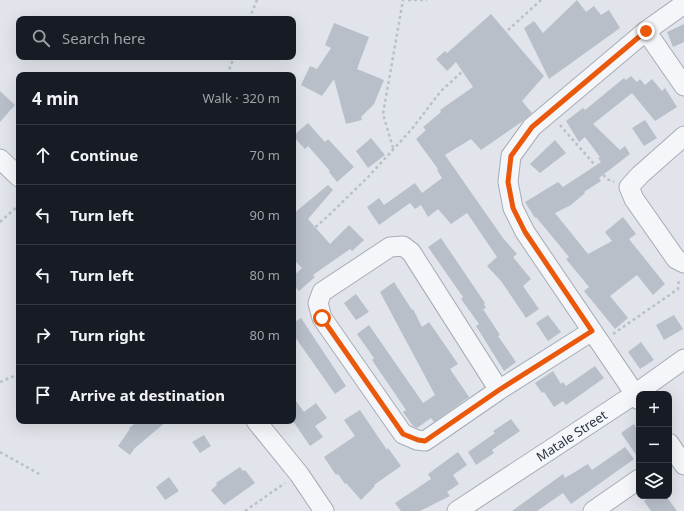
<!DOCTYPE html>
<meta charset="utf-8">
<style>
:root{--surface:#171b24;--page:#242831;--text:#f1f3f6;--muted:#9ea1a6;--line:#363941}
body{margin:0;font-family:"Noto Sans",sans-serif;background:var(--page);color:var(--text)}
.controls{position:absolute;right:12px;bottom:12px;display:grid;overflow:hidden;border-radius:8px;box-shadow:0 4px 16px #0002}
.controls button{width:36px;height:36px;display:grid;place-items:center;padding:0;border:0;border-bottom:1px solid var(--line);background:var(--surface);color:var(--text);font:20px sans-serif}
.stop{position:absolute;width:12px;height:12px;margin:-9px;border:3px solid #ea580c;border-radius:50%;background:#fff}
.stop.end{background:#ea580c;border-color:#fff;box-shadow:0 1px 4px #0008}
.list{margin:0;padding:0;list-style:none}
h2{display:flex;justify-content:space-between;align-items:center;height:52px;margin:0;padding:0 16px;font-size:17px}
h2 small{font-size:13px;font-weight:400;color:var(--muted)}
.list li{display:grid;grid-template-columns:26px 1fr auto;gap:12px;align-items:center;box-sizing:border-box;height:60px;padding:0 16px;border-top:1px solid var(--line)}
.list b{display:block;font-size:15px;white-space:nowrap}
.list em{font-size:13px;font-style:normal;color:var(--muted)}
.icon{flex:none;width:22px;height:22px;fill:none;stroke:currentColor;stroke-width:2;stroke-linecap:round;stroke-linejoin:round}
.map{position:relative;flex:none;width:684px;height:511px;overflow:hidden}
.search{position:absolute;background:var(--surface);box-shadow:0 4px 16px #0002;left:16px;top:16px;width:280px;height:44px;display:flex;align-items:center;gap:10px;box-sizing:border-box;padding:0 14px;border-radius:8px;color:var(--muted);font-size:15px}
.panel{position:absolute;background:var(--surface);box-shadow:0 4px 16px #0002;left:16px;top:72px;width:280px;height:352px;border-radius:8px}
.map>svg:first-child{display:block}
.building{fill:#b8bfc9}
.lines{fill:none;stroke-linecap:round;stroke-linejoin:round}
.minor-casing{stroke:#a6acb6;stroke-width:21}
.path{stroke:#bbc0c6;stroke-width:2.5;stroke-dasharray:3 3;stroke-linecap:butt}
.minor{stroke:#f4f6f9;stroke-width:19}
.route{stroke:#ea580c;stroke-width:5}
.labels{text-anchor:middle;stroke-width:3.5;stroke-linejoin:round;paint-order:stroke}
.street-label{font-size:13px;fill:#283444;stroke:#f1f4f8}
</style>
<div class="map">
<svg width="684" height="511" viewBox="0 0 684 511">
<rect width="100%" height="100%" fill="#e1e5eb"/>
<!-- building -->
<g class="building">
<path d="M 577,0 L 586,12 L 594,6 L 601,15 L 609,10 L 620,28 L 549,79 L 524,28 L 534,21 L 543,33 Z"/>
<path d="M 491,14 L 544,76 L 522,101 L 532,113 L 523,121 L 481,150 L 471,139 L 445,155 L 503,238 L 517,254 L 513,257 L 531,279 L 523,286 L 539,309 L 526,318 L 501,281 L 487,266 L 497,257 L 467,213 L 451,224 L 438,209 L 428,217 L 421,205 L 415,209 L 410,203 L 379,225 L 367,207 L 379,198 L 384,205 L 415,183 L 422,193 L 442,178 L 437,170 L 438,169 L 416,139 L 426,130 L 423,127 L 441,112 L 440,110 L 473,87 L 456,62 L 447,71 L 436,59 L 445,51 L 447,53 Z"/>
<path d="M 334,23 L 369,37 L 357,69 L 384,80 L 374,104 L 361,117 L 362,120 L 346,124 L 334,79 L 322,96 L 301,85 L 310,66 L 317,69 L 331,48 L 325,45 Z"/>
<path d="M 684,24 L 684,42 L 673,47 L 667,32 Z"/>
<path d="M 631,76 L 637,82 L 640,79 L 645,85 L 652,79 L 662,91 L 665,88 L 677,107 L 655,121 L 632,93 L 593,124 L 620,150 L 625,146 L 630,154 L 599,178 L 601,181 L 584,192 L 585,193 L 571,205 L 555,213 L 588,254 L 612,241 L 605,232 L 623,217 L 636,234 L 629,239 L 665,284 L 653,295 L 637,275 L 610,296 L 628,318 L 615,329 L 584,291 L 589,287 L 566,259 L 569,257 L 536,217 L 535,218 L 525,202 L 558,182 L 563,187 L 601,162 L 598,158 L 600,157 L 585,137 L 579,142 L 566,121 L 583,108 L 585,110 L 624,78 L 626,80 Z"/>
<path d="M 0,91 L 15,105 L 0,122 Z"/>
<path d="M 645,120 L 657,138 L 644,146 L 632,128 Z"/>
<path d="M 308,123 L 325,142 L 328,139 L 354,167 L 337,182 L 329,172 L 330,171 L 308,146 L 305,149 L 293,136 Z"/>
<path d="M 371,138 L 385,155 L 368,168 L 356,151 Z"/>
<path d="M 555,140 L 566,153 L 540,173 L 530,164 Z"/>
<path d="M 328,185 L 333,190 L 308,219 L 330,244 L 349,225 L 364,240 L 352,251 L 350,249 L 313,275 L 315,277 L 299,291 L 293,285 L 293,276 L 302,268 L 293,259 L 293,214 Z"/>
<path d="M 441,238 L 485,303 L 484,304 L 486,308 L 483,309 L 500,335 L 498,336 L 516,362 L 504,371 L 476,326 L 479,324 L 461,299 L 463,297 L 428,247 Z"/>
<path d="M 394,282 L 412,310 L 413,309 L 422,327 L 429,322 L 458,364 L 450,369 L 469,397 L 434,422 L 431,418 L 417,428 L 413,426 L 403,412 L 406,410 L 372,360 L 374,358 L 357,334 L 369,325 L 423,403 L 435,395 L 380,292 Z"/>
<path d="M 356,294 L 369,312 L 356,320 L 344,303 Z"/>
<path d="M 548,315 L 561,332 L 548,341 L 536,323 Z"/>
<path d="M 674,315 L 683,329 L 664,340 L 656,325 Z"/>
<path d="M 301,318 L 346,386 L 335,394 L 293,334 L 293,323 Z"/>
<path d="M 641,342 L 654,360 L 640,369 L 628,352 Z"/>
<path d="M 595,366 L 604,378 L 566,405 L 563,401 L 554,407 L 544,392 L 542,393 L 535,383 L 553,371 L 561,384 L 563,382 L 566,386 Z"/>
<path d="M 293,397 L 304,412 L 316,403 L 327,418 L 315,426 L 323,437 L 310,446 L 293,421 Z"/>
<path d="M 360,410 L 387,450 L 388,448 L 401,466 L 374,485 L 375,486 L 361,500 L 346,483 L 345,484 L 338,474 L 336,475 L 324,457 L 355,436 L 344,420 Z"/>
<path d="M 511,419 L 520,431 L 492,450 L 494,453 L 476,465 L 468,452 L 495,433 L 493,431 Z"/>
<path d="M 138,421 L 167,421 L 135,448 L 130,455 L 118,446 L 130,429 L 129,428 Z"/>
<path d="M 634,424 L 639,432 L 639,459 L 621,433 Z"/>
<path d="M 204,435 L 211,446 L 200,453 L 192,442 Z"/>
<path d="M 625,447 L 634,459 L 571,504 L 563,493 L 537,511 L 512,511 L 563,474 L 565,478 L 588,464 L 592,470 Z"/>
<path d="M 458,452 L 467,465 L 453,475 L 459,484 L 447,492 L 450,496 L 420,511 L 401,511 L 395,503 L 431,479 L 428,474 Z"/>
<path d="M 240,467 L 243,471 L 245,470 L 255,483 L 224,505 L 211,490 L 217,485 L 216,483 Z"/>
<path d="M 169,477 L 179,491 L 165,500 L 156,487 Z"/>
<path d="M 651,496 L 666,496 L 677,511 L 651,511 L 644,501 Z"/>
</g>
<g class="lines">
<defs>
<g id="minor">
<path d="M 646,31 L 684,86"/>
<path d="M 684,136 L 640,175 L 629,187 L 634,199 L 676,259 L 684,263"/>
<path d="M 0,159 L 19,177"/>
<path d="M 499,390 L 411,252 L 403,246 L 390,247 L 322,292 L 318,303 L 322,318 L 403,434 L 417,440 L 425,441 L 499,390 L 592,331"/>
<path d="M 639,400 L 525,232 L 513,208 L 508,182 L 511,156 L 532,127 L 646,31 L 684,4"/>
<path d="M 256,421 L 299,474 L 324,511"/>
<path d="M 669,443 L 684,465"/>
<path id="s1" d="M 457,511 L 635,394 L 684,359"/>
<path d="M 593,511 L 639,479"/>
</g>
</defs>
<!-- minor casing -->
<use href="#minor" class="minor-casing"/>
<!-- path -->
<g class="path">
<path d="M 408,0 L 427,0"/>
<path d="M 249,19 L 257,0"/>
<path d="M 227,75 L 234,57"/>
<path d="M 560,125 L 607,179 L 614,182"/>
<path d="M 393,148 L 383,114 L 403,0"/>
<path d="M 0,222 L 19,205"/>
<path d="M 293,247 L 328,216 L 368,177 L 411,130 L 441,91 L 541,0"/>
<path d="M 613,334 L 678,289 L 679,279"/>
<path d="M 0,382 L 19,374"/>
<path d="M 0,452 L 41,475"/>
<path d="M 245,511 L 285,483"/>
</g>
<!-- minor -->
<use href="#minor" class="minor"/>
</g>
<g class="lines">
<!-- route -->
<path class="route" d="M 322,318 L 403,434 L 418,440 L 425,441 L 499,390 L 592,331 L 525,232 L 513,208 L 508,182 L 511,156 L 532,127 L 646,31"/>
</g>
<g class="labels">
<!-- street labels -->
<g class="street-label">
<text dy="5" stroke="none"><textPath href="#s1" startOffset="137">Matale Street</textPath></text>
</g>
</g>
</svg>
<div class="controls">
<button>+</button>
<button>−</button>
<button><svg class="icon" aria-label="layers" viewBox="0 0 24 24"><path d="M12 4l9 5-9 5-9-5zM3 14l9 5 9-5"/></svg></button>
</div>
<div class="stop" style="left:322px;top:318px"></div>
<div class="stop end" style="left:646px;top:31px"></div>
<div class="search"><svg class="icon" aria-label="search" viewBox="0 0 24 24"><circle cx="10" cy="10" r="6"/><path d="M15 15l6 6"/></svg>Search here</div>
<section class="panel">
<h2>4 min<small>Walk · 320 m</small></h2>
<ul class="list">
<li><svg class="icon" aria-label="ahead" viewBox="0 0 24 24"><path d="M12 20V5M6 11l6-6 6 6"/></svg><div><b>Continue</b></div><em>70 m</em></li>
<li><svg class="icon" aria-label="left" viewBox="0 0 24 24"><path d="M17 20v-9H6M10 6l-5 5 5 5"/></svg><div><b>Turn left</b></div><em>90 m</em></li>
<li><svg class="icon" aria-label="left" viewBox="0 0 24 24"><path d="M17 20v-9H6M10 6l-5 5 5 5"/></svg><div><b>Turn left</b></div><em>80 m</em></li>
<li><svg class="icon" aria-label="right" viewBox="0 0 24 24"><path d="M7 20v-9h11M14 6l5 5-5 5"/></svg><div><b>Turn right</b></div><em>80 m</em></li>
<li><svg class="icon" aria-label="arrive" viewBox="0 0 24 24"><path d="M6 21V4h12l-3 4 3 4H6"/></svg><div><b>Arrive at destination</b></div></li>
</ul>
</section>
</div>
